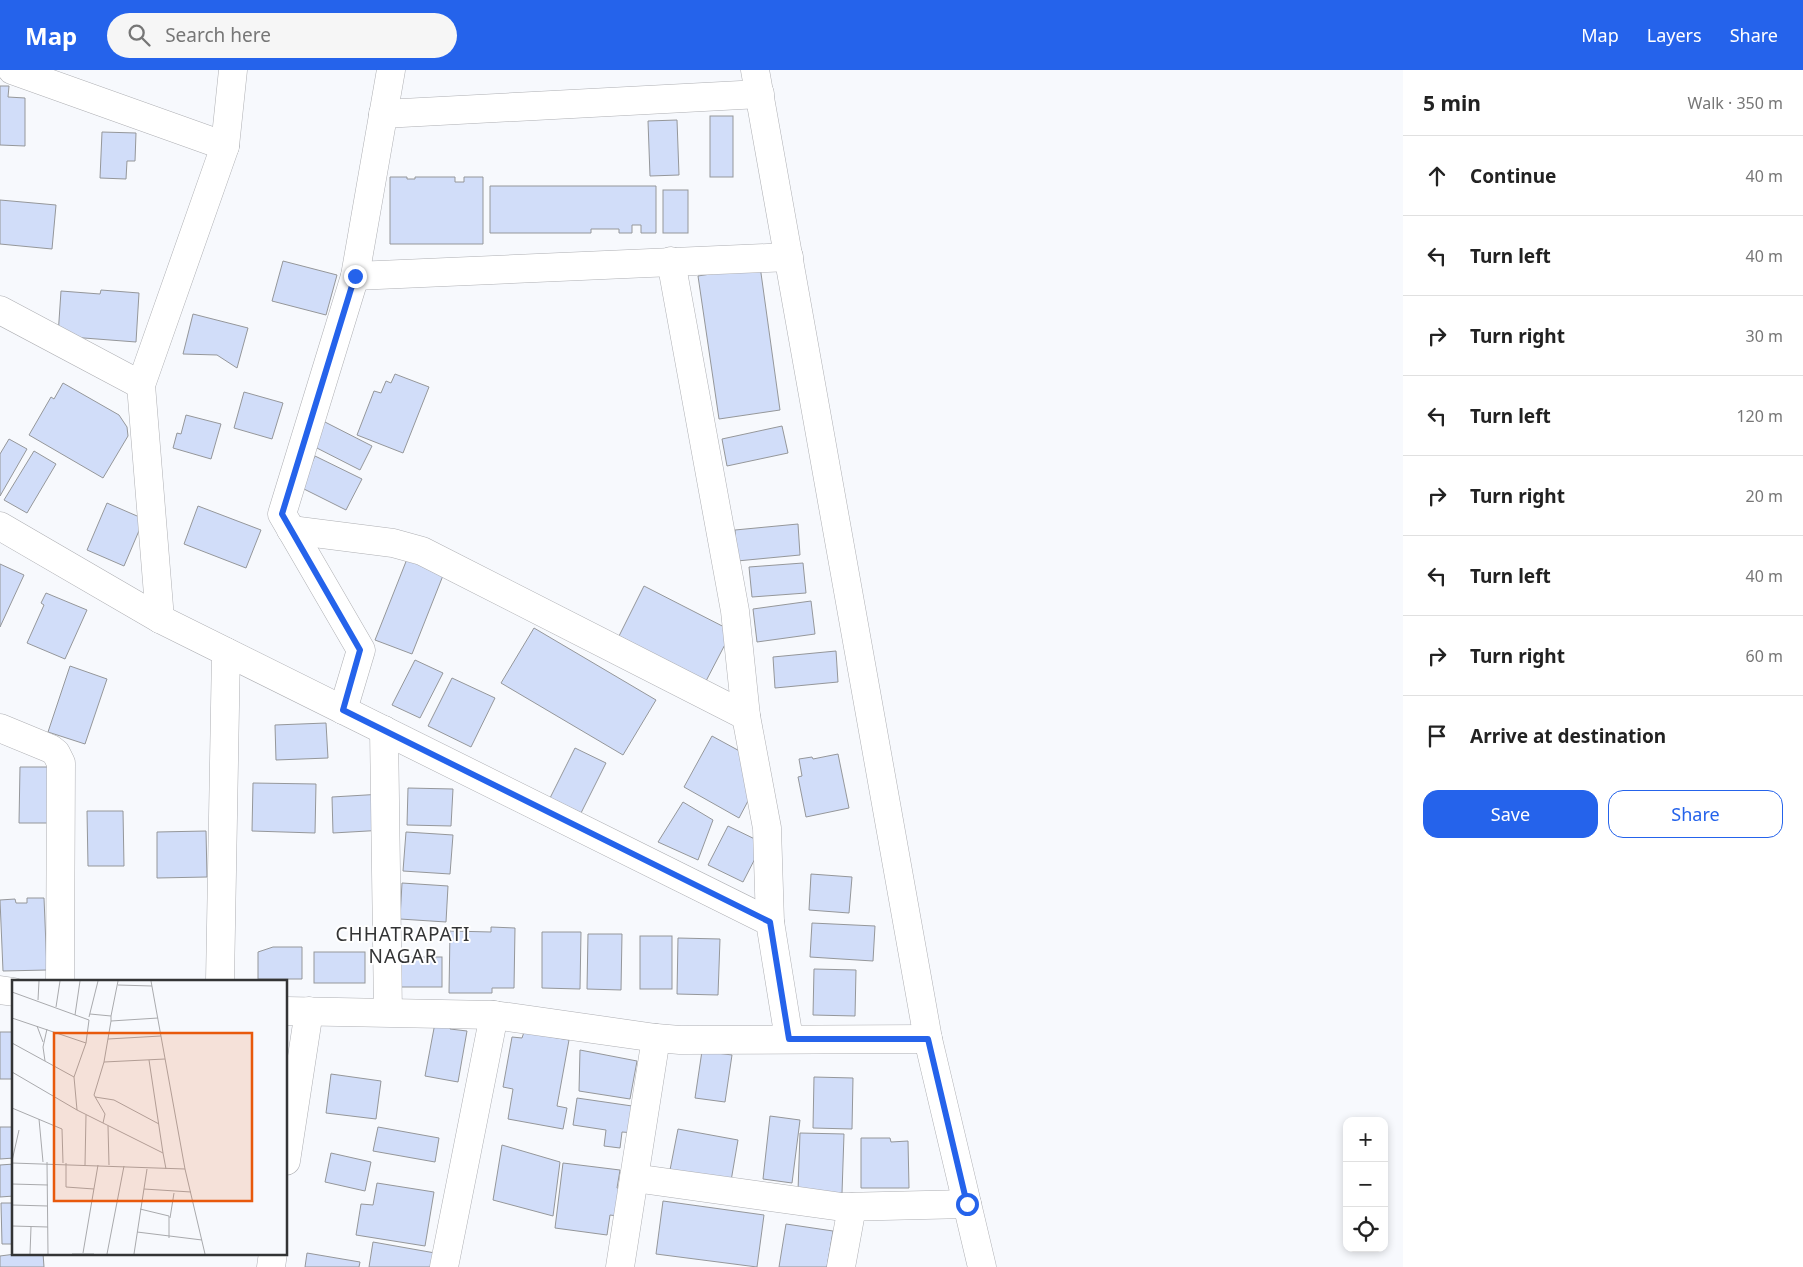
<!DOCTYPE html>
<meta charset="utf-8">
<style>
:root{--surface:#fff;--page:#f6f6f6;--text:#222;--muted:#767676;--line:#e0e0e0;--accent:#2563eb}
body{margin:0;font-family:"Noto Sans",sans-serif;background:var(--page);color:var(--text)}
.controls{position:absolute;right:15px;bottom:15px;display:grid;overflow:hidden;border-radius:10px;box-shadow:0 2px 8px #0003}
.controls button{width:45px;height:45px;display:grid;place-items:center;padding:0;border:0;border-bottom:1px solid var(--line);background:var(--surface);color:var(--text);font:25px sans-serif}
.stop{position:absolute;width:15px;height:15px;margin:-11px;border:4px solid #2563eb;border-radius:50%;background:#fff}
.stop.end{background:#2563eb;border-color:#fff;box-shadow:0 1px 5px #0008}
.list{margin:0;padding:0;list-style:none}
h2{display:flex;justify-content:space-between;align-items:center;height:65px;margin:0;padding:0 20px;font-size:21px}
h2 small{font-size:16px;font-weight:400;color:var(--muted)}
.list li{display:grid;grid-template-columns:32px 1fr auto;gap:15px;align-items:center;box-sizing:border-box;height:80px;padding:0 20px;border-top:1px solid var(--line)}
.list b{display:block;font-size:19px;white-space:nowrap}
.list em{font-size:16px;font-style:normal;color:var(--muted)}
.actions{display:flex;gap:10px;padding:15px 20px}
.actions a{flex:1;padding:11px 0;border:1px solid var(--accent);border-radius:15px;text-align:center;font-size:18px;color:var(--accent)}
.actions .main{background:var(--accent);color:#fff}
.icon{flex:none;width:28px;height:28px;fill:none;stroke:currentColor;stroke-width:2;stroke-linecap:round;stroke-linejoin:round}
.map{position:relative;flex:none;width:1403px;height:1197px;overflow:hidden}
header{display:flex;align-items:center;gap:30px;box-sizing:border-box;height:70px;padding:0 25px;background:var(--accent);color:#fff}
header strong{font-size:24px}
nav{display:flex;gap:28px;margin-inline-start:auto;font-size:18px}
.search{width:350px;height:45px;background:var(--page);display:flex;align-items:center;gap:12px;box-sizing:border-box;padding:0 18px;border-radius:28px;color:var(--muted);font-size:19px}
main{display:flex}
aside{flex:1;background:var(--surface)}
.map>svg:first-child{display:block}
.building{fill:#d1ddf9;stroke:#95979a}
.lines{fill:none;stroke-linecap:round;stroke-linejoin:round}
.minor-casing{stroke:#aeafb3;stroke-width:29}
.minor{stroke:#fff;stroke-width:28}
.route{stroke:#2563eb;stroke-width:6}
.labels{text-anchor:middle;stroke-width:4;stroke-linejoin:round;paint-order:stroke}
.neighbourhood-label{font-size:19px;letter-spacing:1px;fill:#333435;stroke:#fff}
.inset-road{fill:none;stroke:#a9aaad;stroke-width:1}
.view{fill:#e8590c;fill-opacity:0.15;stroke:#e8590c;stroke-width:2.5}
.inset-edge{fill:none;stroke:#333435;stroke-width:2.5}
</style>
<header>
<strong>Map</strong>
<div class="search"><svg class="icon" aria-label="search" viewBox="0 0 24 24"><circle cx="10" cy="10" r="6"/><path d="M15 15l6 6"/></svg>Search here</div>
<nav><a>Map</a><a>Layers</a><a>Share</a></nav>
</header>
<main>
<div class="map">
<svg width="1403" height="1197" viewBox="0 0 1403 1197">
<rect width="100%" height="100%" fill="#f7f9fd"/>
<!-- building -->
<g class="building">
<path d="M 0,16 L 9,16 L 8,27 L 25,28 L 25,76 L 0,75 Z"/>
<rect x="710" y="46" width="23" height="61"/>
<path d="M 677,50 L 679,105 L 650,106 L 648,51 Z"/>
<path d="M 102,62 L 136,63 L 135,91 L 127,91 L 126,109 L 100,108 Z"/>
<path d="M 390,107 L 407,107 L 407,109 L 415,109 L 415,107 L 455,107 L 455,112 L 464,112 L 464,107 L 483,107 L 483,174 L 390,174 Z"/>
<path d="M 490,116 L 656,116 L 656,163 L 641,163 L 641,155 L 632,155 L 632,163 L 619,163 L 619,159 L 591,159 L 591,163 L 490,163 Z"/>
<rect x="663" y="120" width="25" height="43"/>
<path d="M 0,130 L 56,135 L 52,179 L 0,174 Z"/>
<path d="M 283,191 L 337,205 L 326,245 L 272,231 Z"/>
<path d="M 760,196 L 780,340 L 719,349 L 698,206 Z"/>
<path d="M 101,220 L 139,223 L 136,272 L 58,266 L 61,221 L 100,224 Z"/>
<path d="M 193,244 L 248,258 L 237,298 L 217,285 L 183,284 Z"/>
<path d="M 395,304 L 429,317 L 403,383 L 357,365 L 374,321 L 381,323 L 386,311 L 391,313 Z"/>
<path d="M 63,313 L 119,345 L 127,357 L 128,366 L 103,408 L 29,365 L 51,327 L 54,329 Z"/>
<path d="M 244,322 L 283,333 L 272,369 L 234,358 Z"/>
<path d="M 186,345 L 221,354 L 211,389 L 173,378 L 177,363 L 181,364 Z"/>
<path d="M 323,351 L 372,376 L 360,400 L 311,375 Z"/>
<path d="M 782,356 L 788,383 L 727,396 L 722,369 Z"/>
<path d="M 9,369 L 27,379 L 0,426 L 0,384 Z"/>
<path d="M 34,381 L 56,394 L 27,443 L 4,430 Z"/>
<path d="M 315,386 L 362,409 L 346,440 L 300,417 Z"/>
<path d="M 107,433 L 144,449 L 124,496 L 87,480 Z"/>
<path d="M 198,436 L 261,460 L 246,498 L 184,474 Z"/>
<path d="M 798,454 L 800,485 L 737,491 L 735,460 Z"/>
<path d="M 407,489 L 444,503 L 412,584 L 375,570 Z"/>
<path d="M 803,493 L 806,523 L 752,527 L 749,497 Z"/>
<path d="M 0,494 L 24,505 L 0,557 Z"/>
<path d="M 644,516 L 732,561 L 706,611 L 619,566 Z"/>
<path d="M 46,523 L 87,540 L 65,589 L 27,573 L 44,535 L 41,533 Z"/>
<path d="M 811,531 L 815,564 L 757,572 L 753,539 Z"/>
<path d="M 534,558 L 656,630 L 623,685 L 501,613 Z"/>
<path d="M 836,581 L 838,612 L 775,618 L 773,587 Z"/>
<path d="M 415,590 L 443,603 L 420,648 L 392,635 Z"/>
<path d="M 70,596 L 107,609 L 85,674 L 48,662 Z"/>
<path d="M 452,608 L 495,628 L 471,677 L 428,656 Z"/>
<path d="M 326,653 L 328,688 L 276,690 L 275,655 Z"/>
<path d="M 712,666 L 745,684 L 748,731 L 739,748 L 684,717 Z"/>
<path d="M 575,678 L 606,693 L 581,743 L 550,728 Z"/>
<path d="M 838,684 L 849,738 L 806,747 L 798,707 L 802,706 L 799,689 L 812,687 L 813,689 Z"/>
<path d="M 20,697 L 53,697 L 53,753 L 19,753 Z"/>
<path d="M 253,713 L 316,714 L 315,763 L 252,761 Z"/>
<path d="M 408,718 L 453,719 L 451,756 L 407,755 Z"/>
<path d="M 383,724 L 385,760 L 333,763 L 332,727 Z"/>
<path d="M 683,732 L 713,750 L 698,790 L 658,772 Z"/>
<path d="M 87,741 L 123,741 L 124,796 L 88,796 Z"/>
<path d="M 728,756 L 763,773 L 743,812 L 708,795 Z"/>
<path d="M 206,761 L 207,807 L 157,808 L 157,762 Z"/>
<path d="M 406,762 L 453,765 L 450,804 L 403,801 Z"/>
<path d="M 811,804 L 852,807 L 849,843 L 809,840 Z"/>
<path d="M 402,813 L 448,816 L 446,852 L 400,849 Z"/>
<path d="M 27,828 L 44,828 L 47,900 L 3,901 L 0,830 L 15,829 L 16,833 L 27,833 Z"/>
<path d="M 812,853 L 875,856 L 873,891 L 810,887 Z"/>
<path d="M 491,857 L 515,858 L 514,918 L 492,918 L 492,923 L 449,923 L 450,861 L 491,862 Z"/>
<path d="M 542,862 L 581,862 L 580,919 L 542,918 Z"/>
<path d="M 588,864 L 622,864 L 621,920 L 587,919 Z"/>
<rect x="640" y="866" width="32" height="53"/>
<path d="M 678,868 L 720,869 L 718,925 L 677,924 Z"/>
<path d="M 273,877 L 302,877 L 302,909 L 258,909 L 258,882 Z"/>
<rect x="314" y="882" width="51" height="31"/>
<rect x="396" y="887" width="46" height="30"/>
<path d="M 814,899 L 856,900 L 855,946 L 813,945 Z"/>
<path d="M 435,953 L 451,955 L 450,959 L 467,961 L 458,1012 L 425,1006 Z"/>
<rect x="0" y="962" width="14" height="47"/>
<path d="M 524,962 L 569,970 L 557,1036 L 567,1038 L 563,1059 L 508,1049 L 513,1019 L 503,1017 L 512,967 L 522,968 Z"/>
<path d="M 580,980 L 637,991 L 630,1029 L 579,1021 Z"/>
<path d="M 702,981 L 732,985 L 725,1032 L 695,1028 Z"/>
<path d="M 331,1004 L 381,1011 L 376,1049 L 326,1043 Z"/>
<path d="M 814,1007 L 853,1008 L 852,1059 L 813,1058 Z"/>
<path d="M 577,1028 L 639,1037 L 635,1063 L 622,1062 L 620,1078 L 604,1076 L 606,1060 L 573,1055 Z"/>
<path d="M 770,1046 L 800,1050 L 792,1113 L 763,1109 Z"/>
<path d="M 0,1057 L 14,1057 L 14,1088 L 0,1089 Z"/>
<path d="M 378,1057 L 439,1068 L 435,1092 L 373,1081 Z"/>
<path d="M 678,1059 L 738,1070 L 731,1111 L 670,1100 Z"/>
<path d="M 800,1063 L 844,1064 L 842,1123 L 798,1121 Z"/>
<path d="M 861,1068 L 890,1068 L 891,1072 L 908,1071 L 909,1118 L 861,1118 Z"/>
<path d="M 502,1075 L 560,1092 L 553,1146 L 493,1130 Z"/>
<path d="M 331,1083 L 371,1092 L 365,1121 L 325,1112 Z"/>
<path d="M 563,1093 L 620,1100 L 617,1118 L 629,1119 L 625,1147 L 610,1145 L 607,1165 L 555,1158 Z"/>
<path d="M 14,1094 L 14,1126 L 0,1127 L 0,1095 Z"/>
<path d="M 377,1113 L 434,1122 L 425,1176 L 356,1165 L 361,1134 L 373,1135 Z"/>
<path d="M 663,1131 L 764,1145 L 757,1197 L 656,1184 Z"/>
<path d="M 1,1133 L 14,1133 L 14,1174 L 2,1174 Z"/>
<path d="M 786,1154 L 833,1161 L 827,1197 L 779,1197 Z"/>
<path d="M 373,1172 L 435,1183 L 432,1197 L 369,1197 Z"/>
<path d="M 23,1183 L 43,1183 L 44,1197 L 0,1197 L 0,1186 Z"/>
<path d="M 307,1183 L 360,1192 L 359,1197 L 305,1197 Z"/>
</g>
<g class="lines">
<defs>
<g id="minor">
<path d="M 12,0 L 225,76"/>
<path d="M 391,0 L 355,206 L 789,187"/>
<path d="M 755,0 L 928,969 L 982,1197"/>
<path d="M 383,44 L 760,24"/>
<path d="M 671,191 L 735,541 L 746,646 L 767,758 L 770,852"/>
<path d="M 0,240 L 141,315"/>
<path d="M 0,456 L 160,549 L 770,852 L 789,969"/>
<path d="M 291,460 L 393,473 L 422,481 L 746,646"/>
<path d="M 160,549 L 141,315 L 225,76 L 233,0"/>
<path d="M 343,640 L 361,580 L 282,444 L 355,206"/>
<path d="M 0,658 L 51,679 L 56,683 L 61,693 L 60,911"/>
<path d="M 384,660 L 388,942"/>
<path d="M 220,911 L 226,582"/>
<path d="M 0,920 L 14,922"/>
<path d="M 286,941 L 494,945 L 656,968 L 680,970 L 928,969"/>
<path d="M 286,1091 L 309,941"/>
<path d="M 634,1108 L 842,1137 L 967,1134"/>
<path d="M 271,1197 L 273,1183"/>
<path d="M 444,1197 L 494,945"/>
<path d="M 620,1197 L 656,968"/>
<path d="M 841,1197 L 852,1137"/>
</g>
</defs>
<!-- minor casing -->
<use href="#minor" class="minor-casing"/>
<!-- minor -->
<use href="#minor" class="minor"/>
</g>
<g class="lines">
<!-- route -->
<path class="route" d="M 355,206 L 282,444 L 360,580 L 343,640 L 770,852 L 789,969 L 928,969 L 967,1134"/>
</g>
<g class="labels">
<!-- neighbourhood labels -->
<g class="neighbourhood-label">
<text x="403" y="871">CHHATRAPATI<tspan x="403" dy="22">NAGAR</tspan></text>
</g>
</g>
<!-- overview -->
<g transform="translate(12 910)">
<rect width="275" height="275" fill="#f7f9fd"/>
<path class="inset-road" d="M 139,1 L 173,189 L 193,274M 106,5 L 140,6M 0,12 L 77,40 L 74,63 L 62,97 L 65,130M 26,20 L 27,1M 44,27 L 48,1M 78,34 L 99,36 L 99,41 L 146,38M 63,35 L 68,1M 99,36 L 106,1M 77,37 L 86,1M 0,38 L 74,63M 99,41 L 92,82 L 153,79M 25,46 L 31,62M 96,59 L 149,56M 0,63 L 62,97M 137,80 L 151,173M 33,81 L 31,67 L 35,49M 0,92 L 65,130 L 151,173 L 154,189M 83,117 L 102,120 L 147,144M 0,128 L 50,149 L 51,183M 27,139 L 31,182M 91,143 L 93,134 L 82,115 L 92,82M 96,146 L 97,185M 0,181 L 7,150M 35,182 L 36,274M 0,183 L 173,189M 54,183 L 54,207 L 82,209M 73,185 L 74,135M 0,204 L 36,205M 132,209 L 179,212M 0,225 L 36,226M 128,229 L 157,236 L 157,258M 158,238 L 162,213M 0,246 L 36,247M 125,252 L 190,260M 71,273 L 86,185M 18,274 L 19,247M 60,274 L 82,274M 95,274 L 112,186M 122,274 L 135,189"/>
<path class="view" d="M 42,53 L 240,53 L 240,221 L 42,221 Z"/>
<rect width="275" height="275" class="inset-edge"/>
</g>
</svg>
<div class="controls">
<button>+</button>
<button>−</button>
<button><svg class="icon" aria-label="locate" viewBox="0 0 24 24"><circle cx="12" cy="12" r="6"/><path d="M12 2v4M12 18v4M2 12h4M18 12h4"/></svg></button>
</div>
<div class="stop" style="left:967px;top:1134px"></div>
<div class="stop end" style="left:355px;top:206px"></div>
</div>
<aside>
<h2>5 min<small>Walk · 350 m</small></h2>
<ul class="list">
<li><svg class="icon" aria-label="ahead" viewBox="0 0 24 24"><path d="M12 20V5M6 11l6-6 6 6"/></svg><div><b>Continue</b></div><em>40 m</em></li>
<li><svg class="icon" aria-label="left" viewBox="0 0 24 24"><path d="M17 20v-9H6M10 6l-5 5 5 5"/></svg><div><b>Turn left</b></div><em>40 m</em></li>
<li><svg class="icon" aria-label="right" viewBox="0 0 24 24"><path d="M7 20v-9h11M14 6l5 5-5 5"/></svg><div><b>Turn right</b></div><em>30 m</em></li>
<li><svg class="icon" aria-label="left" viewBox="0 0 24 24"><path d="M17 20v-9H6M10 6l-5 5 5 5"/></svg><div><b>Turn left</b></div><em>120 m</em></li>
<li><svg class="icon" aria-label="right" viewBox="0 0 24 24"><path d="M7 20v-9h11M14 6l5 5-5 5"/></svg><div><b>Turn right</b></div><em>20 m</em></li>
<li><svg class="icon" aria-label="left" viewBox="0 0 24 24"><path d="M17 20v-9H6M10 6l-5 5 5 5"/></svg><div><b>Turn left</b></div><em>40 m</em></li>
<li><svg class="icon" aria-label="right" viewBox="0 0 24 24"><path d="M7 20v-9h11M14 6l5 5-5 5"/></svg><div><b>Turn right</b></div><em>60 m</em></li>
<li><svg class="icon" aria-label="arrive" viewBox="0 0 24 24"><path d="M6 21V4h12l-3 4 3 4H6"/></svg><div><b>Arrive at destination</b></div></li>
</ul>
<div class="actions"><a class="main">Save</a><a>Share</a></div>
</aside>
</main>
